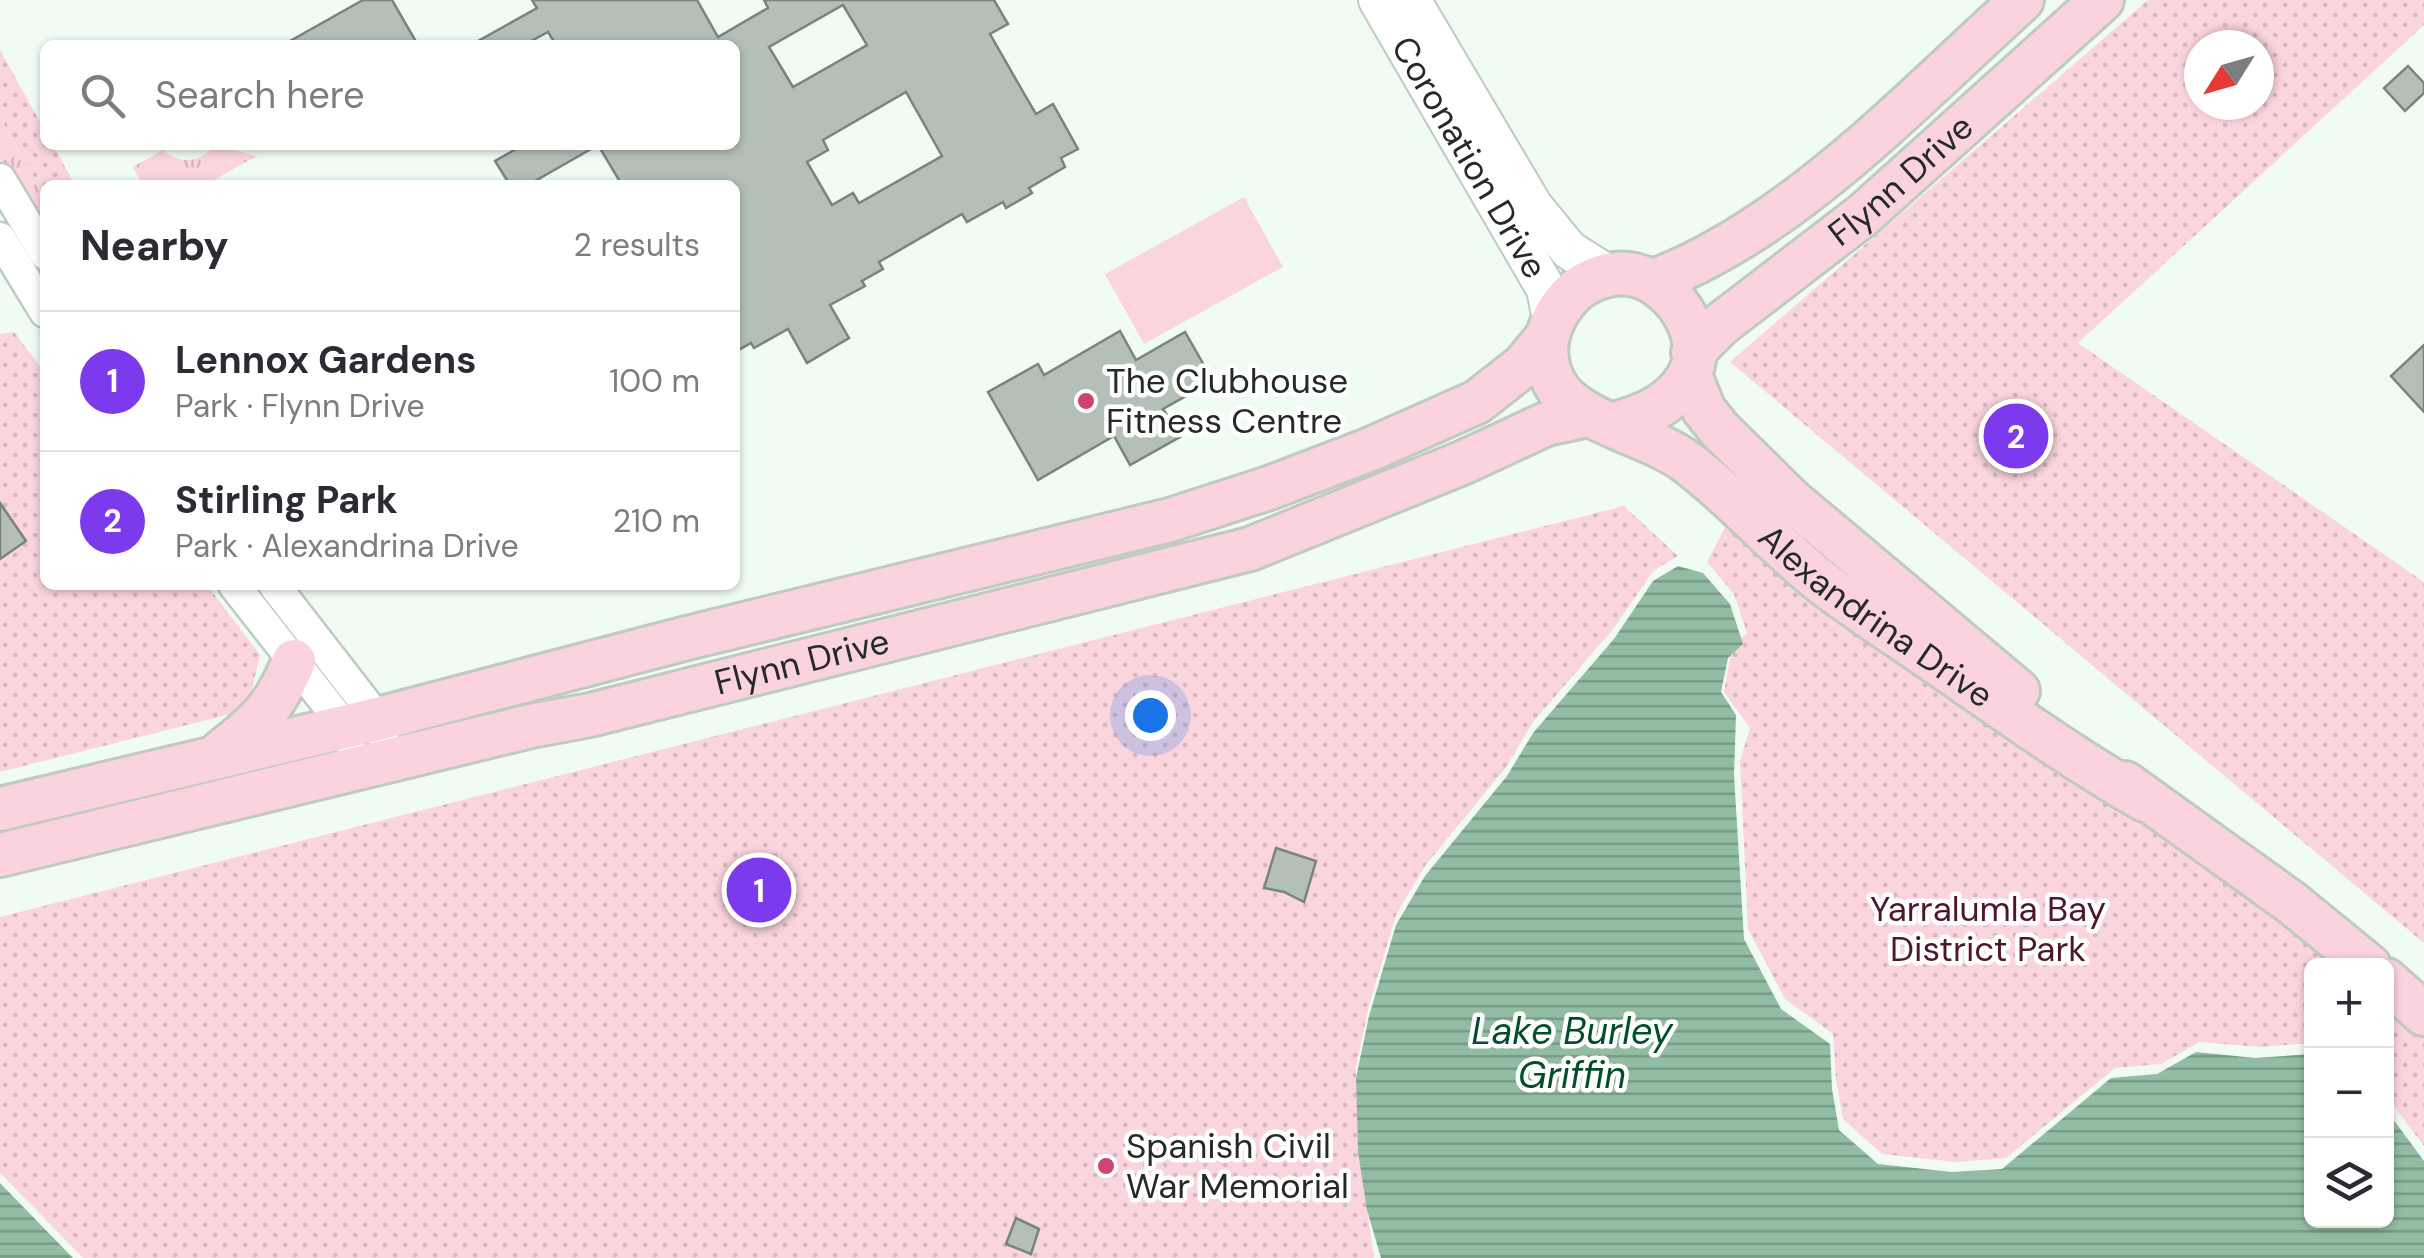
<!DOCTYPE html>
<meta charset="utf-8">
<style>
:root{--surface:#fff;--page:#f7f7f7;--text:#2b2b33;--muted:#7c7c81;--line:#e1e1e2;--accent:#7c3aed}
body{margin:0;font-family:"DM Sans",sans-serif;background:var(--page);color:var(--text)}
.controls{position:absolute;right:30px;bottom:30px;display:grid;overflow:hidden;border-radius:15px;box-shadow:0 2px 8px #0004}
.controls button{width:90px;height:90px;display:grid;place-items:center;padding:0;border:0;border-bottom:2px solid var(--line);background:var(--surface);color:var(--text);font:50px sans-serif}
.compass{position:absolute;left:2184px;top:30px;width:90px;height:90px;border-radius:50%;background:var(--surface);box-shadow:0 2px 8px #0004;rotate:233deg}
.you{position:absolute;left:1150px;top:715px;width:35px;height:35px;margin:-25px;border:8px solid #fff;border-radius:50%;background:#1a73e8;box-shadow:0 0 0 15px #1a73e833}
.badge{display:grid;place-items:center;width:65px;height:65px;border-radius:50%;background:var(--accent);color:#fff;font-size:32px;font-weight:700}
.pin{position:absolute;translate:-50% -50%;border:5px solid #fff;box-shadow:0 2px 10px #0006}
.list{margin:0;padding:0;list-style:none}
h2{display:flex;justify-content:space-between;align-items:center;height:130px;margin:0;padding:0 40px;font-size:42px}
h2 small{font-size:32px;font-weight:400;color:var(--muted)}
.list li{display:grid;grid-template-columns:65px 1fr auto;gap:30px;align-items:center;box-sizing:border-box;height:140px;padding:0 40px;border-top:2px solid var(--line)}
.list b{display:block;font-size:38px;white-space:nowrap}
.list p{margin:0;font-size:32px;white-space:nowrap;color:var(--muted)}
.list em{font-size:32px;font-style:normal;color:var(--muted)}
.icon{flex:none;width:55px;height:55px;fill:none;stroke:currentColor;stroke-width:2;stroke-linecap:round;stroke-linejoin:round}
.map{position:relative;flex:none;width:2424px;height:1258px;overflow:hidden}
.search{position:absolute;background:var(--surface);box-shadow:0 2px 8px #0004;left:40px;top:40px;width:700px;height:110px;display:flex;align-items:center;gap:25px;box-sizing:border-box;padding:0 35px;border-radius:15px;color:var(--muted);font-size:38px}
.panel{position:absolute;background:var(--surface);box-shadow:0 2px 8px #0004;left:40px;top:180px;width:700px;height:410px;border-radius:15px}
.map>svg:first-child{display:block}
.grass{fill:url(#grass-tufts)}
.park{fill:url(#park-dots);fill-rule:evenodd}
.pitch{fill:#fbd5de}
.water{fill:url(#water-rules)}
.building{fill:#b3bfb7;stroke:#7a847d;stroke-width:2.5;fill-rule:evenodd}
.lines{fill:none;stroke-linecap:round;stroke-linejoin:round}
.minor-casing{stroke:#becac2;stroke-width:35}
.tertiary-casing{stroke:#becac2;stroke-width:42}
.secondary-casing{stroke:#becac2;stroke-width:48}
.minor{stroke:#fff;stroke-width:30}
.tertiary{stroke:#fff;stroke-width:38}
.secondary{stroke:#fad3df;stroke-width:42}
.poi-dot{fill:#cf4274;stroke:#fff;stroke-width:4}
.labels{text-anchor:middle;stroke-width:9;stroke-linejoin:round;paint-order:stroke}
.street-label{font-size:35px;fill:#252927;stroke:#fff}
.poi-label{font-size:35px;fill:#252927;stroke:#fff;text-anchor:start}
.park-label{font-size:35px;fill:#4f1529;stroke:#fff}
.water-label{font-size:38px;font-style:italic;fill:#014e2d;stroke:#fff}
</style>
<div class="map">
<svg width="2424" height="1258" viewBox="0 0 2424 1258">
<defs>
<pattern id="grass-tufts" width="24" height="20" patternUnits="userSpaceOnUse" patternTransform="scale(2.5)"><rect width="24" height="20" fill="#fbd5de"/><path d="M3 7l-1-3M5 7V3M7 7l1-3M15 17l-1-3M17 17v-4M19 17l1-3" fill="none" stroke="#d7b7be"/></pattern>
<pattern id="park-dots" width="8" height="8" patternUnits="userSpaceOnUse" patternTransform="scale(2.5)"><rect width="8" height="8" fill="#fbd5de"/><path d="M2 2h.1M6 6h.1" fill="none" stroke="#d7b7be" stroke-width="1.8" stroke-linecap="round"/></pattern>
<pattern id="water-rules" width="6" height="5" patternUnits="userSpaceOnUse" patternTransform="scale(2.5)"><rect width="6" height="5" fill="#93bda2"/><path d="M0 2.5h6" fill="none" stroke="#789a84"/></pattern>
</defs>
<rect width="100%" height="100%" fill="#effbf3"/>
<!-- grass -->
<g class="grass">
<path d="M 0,117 L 45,197 L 45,219 L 24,203 L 0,160 Z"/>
<path d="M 215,145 L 257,156 L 205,185 L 143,185 L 133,167 L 163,150 C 180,165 201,163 215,145 Z"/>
</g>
<!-- park -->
<g class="park">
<path d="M 2148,0 L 2424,0 L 2424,25 L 2078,343 L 2424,582 L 2424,943 L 1730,362 ZM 2199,45 L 2259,45 L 2259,105 L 2199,105 Z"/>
<path d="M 0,50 L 45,131 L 45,145 L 53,145 L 75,185 L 45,185 L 45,197 L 0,117 Z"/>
<path d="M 14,332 L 45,373 L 45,585 L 207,585 L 260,655 L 247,710 L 0,772 L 0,334 Z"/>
<path d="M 1624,506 L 1678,556 L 1653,571 L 1614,628 L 1533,722 L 1507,766 L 1425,866 L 1396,915 L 1369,1006 L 1356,1068 L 1358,1142 L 1374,1258 L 83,1258 L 0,1173 L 0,917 Z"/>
<path d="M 1730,518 L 2347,965 L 2312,966 L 2311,1043 L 2259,1047 L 2200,1042 L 2161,1064 L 2115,1068 L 2006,1158 L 1956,1162 L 1882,1154 L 1843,1119 L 1836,1079 L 1833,1034 L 1785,999 L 1748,929 L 1740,761 L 1750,728 L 1724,692 L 1732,647 L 1747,633 L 1734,594 L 1707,562 Z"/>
<path d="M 2386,1001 L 2424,1037 L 2424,1146 L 2387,1097 Z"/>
</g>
<!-- pitch -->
<path class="pitch" d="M 1244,197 L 1283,267 L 1144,344 L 1105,274 Z"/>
<!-- water -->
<g class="water">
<path d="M 1678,566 L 1703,573 L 1730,604 L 1743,644 L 1728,658 L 1721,692 L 1736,715 L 1734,775 L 1744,939 L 1781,1009 L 1830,1044 L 1832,1089 L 1839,1130 L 1878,1164 L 1952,1172 L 2002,1169 L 2111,1078 L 2157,1074 L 2196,1052 L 2255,1058 L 2311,1054 L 2312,1220 L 2386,1220 L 2387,1111 L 2424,1161 L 2424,1258 L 1381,1258 L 1367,1210 L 1358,1152 L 1356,1078 L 1369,1016 L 1396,925 L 1425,876 L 1507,776 L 1533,733 L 1614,639 L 1653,581 Z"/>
<path d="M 0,1183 L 72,1257 L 73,1258 L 0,1258 Z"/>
</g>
<!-- building -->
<g class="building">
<path d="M 363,0 L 392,0 L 418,45 L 283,45 Z"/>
<path d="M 532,0 L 697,0 L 718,37 L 768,8 L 764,0 L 994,0 L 1008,24 L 990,34 L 1022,90 L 1036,114 L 1053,104 L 1078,149 L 1061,158 L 1065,167 L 1029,188 L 1032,193 L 1006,208 L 1003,202 L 967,222 L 962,214 L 879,262 L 883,269 L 862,281 L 865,286 L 830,305 L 849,338 L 807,363 L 788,329 L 754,348 L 751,343 L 735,352 L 735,185 L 622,185 L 598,145 L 735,145 L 735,45 L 556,45 L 548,32 L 524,45 L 471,45 L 537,8 ZM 843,5 L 867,45 L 793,87 L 769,47 ZM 906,92 L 942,156 L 859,203 L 853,193 L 832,205 L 807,162 L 828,150 L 823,140 Z"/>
<path d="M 2408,66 L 2424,83 L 2424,93 L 2405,111 L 2384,88 Z"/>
<path d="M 523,145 L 598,145 L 528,185 L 510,185 L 495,161 Z"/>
<path d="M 1120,331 L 1136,360 L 1185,332 L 1213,381 L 1163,409 L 1180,437 L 1130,465 L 1114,436 L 1038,480 L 988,392 L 1038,364 L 1044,375 Z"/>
<path d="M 2424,345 L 2424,412 L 2391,376 Z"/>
<path d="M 0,503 L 26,541 L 0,559 Z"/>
<path d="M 1276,848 L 1316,861 L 1304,902 L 1284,892 L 1264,888 Z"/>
<path d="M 1016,1218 L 1039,1229 L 1031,1254 L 1006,1244 Z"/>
</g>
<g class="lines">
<defs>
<g id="minor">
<path d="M 0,179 L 45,254"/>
<path d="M 0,238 L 45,312"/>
<path d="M 234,585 L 345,727 L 350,742"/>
<path d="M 274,585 L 378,719 L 383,736"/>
</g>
<g id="tertiary">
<path id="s1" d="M 1378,0 L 1546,289 L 1552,319"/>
<path d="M 1411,0 L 1533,206 L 1569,250 L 1607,274"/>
</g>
<g id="secondary">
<path d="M 1654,281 C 1792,229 1913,98 2022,0"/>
<path id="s2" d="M 1693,352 L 1721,324 L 1863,215 L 2102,0"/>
<path d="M 1690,375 L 1704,410 L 1720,430 L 1791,500 L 2018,691"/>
<path id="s3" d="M 1613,424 C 1642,417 1672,405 1688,377 C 1711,336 1671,279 1629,274 C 1607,271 1582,282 1568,298 C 1547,322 1539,353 1554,382 C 1573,422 1651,434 1688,463 C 1736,499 1776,547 1824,584 C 1862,613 1903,639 1943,667 C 2009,713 2075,760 2145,800"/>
<path d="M 221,752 C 261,720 274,709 294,661"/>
<path d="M 2125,783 L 2292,903 L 2369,966"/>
<path d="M 0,809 L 378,719 L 687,638 L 1170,520 L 1269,488 L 1371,449 L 1477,402 L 1524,365 L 1547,337"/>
<path id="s4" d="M 0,855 L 531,726 L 590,715 L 1250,549 L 1462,463 L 1546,424 L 1588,415"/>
<path d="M 2386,980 L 2424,1014"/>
</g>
</defs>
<!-- minor casing -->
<use href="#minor" class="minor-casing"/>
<!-- tertiary casing -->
<use href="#tertiary" class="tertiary-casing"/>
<!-- secondary casing -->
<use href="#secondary" class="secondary-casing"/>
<!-- minor -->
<use href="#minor" class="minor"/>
<!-- tertiary -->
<use href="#tertiary" class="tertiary"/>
<!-- secondary -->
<use href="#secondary" class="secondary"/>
</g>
<!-- markers -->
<g class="poi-dot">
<circle cx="1086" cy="401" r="10"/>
<circle cx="1106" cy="1166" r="10"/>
</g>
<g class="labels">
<!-- street labels -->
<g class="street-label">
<text dy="12" stroke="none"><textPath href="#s1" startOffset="182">Coronation Drive</textPath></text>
<text dy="12" stroke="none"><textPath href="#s2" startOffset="270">Flynn Drive</textPath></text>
<text dy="12" stroke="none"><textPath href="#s3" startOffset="788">Alexandrina Drive</textPath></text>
<text dy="12" stroke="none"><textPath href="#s4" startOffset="825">Flynn Drive</textPath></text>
</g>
<!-- poi labels -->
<g class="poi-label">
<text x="1106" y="393">The Clubhouse<tspan x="1106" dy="40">Fitness Centre</tspan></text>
<text x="1126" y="1158">Spanish Civil<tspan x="1126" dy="40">War Memorial</tspan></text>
</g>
<!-- park labels -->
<g class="park-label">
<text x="1988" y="921">Yarralumla Bay<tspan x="1988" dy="40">District Park</tspan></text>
</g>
<!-- water labels -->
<g class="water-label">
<text x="1572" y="1044">Lake Burley<tspan x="1572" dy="44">Griffin</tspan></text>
</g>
</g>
</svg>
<div class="controls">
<button>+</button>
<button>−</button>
<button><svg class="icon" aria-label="layers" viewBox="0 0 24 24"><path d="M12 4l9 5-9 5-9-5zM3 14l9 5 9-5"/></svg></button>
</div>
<svg class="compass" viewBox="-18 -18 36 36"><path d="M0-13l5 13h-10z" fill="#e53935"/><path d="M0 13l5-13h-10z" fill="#7c7c81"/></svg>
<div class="you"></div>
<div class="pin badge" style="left:759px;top:890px">1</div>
<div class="pin badge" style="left:2016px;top:436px">2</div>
<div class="search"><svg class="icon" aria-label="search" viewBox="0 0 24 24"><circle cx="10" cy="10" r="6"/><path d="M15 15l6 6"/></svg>Search here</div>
<section class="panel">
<h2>Nearby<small>2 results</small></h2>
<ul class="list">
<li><span class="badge">1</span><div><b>Lennox Gardens</b><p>Park · Flynn Drive</p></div><em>100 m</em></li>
<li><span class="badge">2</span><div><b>Stirling Park</b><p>Park · Alexandrina Drive</p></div><em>210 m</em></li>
</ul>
</section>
</div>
